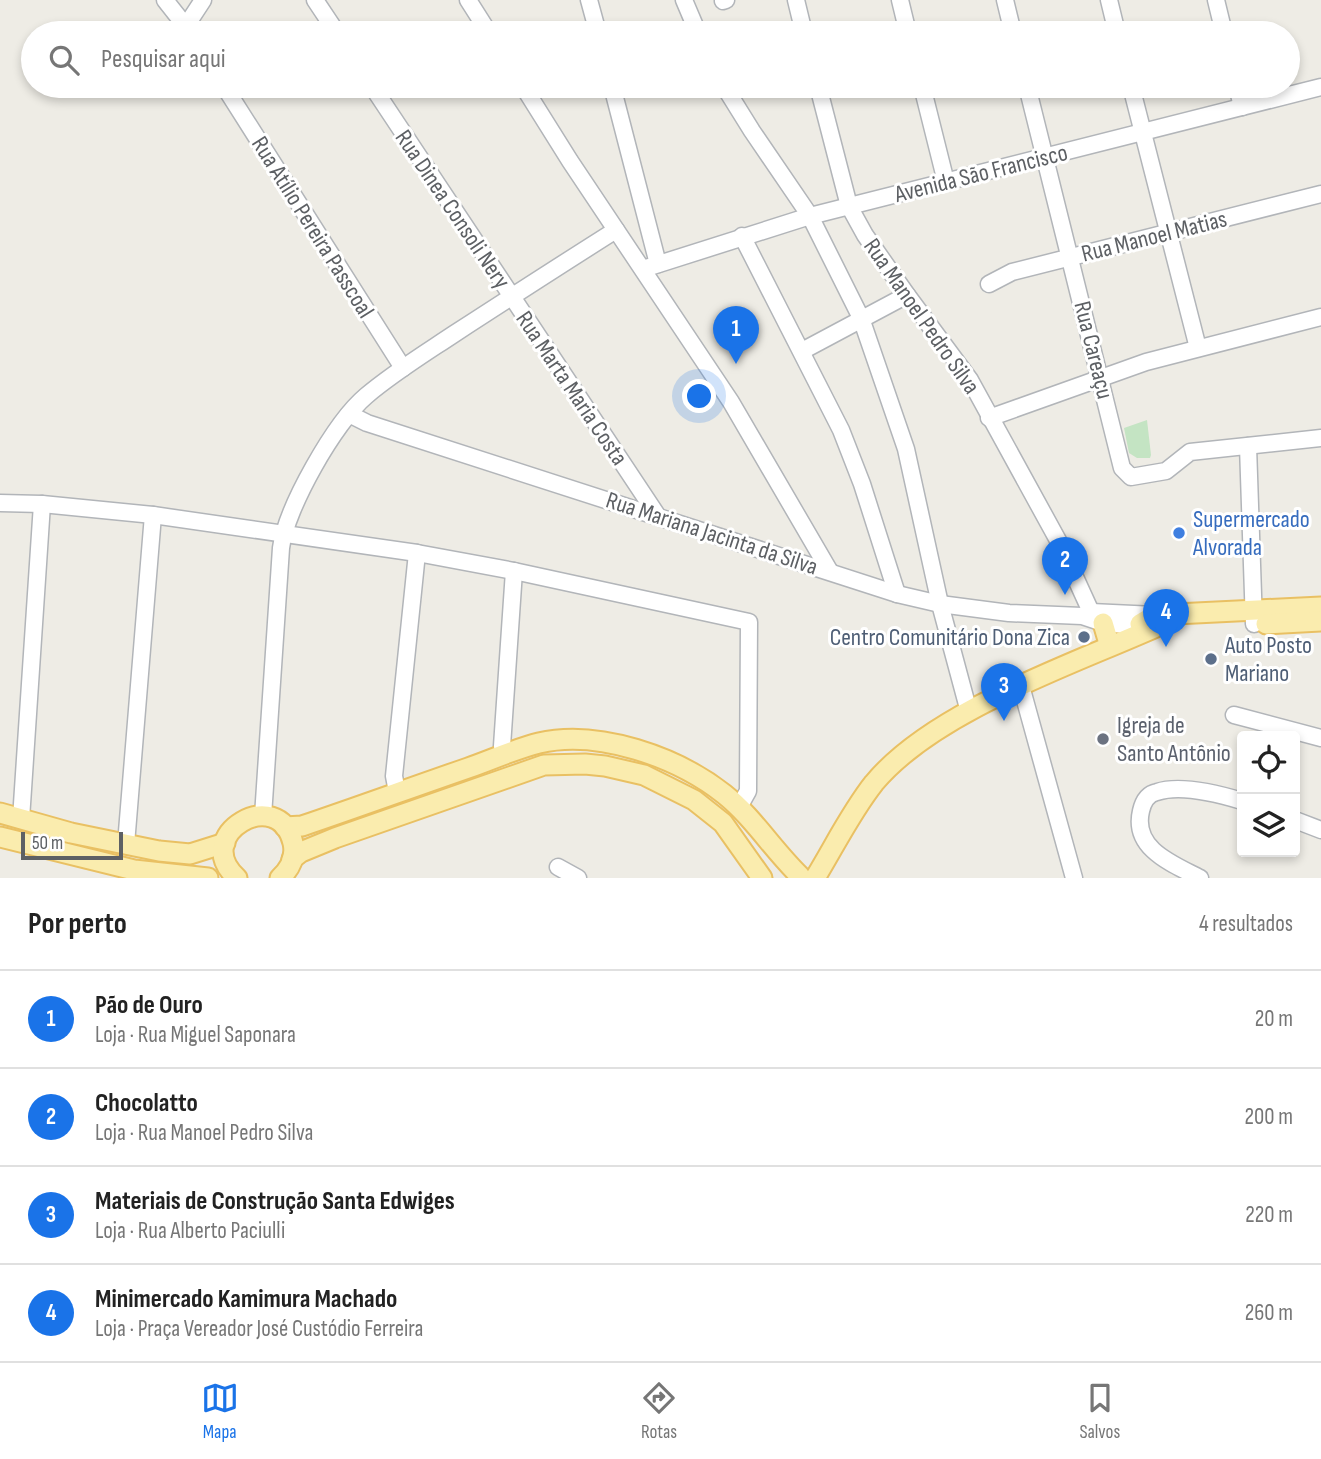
<!DOCTYPE html>
<html lang="pt">
<meta charset="utf-8">
<style>
:root{--surface:#fff;--page:#f6f6f6;--text:#222;--muted:#767676;--line:#e0e0e0;--accent:#1a73e8}
body{margin:0;font-family:"Sofia Sans Condensed",sans-serif;background:var(--page);color:var(--text)}
.controls{position:absolute;right:21px;bottom:21px;display:grid;overflow:hidden;border-radius:7px;box-shadow:0 4px 10px #0003}
.controls button{width:63px;height:63px;display:grid;place-items:center;padding:0;border:0;border-bottom:2px solid var(--line);background:var(--surface);color:var(--text);font:35px sans-serif}
.scale{position:absolute;left:21px;bottom:18px;width:102px;box-sizing:border-box;padding-left:7px;border:4px solid #5d6064;border-top:0;font-size:19px;line-height:24px;white-space:nowrap;color:#5d6064;-webkit-text-stroke:5px #fff;paint-order:stroke}
.you{position:absolute;left:700px;top:397px;width:24px;height:24px;margin:-18px;border:5px solid #fff;border-radius:50%;background:#1a73e8;box-shadow:0 0 0 10px #1a73e833}
.badge{display:grid;place-items:center;width:46px;height:46px;border-radius:50%;background:var(--accent);color:#fff;font-size:23px;font-weight:700}
.pin{position:absolute;translate:-50% -58px;filter:drop-shadow(0 2px 4px #0008)}
.pin::after{content:'';position:absolute;top:37px;width:24px;height:21px;background:inherit;clip-path:polygon(0 0,100% 0,50% 100%)}
.list{margin:0;padding:0;list-style:none}
h2{display:flex;justify-content:space-between;align-items:center;height:91px;margin:0;padding:0 28px;font-size:30px}
h2 small{font-size:23px;font-weight:400;color:var(--muted)}
.list li{display:grid;grid-template-columns:46px 1fr auto;gap:21px;align-items:center;box-sizing:border-box;height:98px;padding:0 28px;border-top:2px solid var(--line)}
.list b{display:block;font-size:26px;white-space:nowrap}
.list p{margin:0;font-size:23px;white-space:nowrap;color:var(--muted)}
.list em{font-size:23px;font-style:normal;color:var(--muted)}
.icon{flex:none;width:38px;height:38px;fill:none;stroke:currentColor;stroke-width:2;stroke-linecap:round;stroke-linejoin:round}
.map{position:relative;flex:none;width:1321px;height:878px;overflow:hidden}
.search{position:absolute;background:var(--surface);box-shadow:0 4px 10px #0003;left:21px;right:21px;top:21px;height:77px;display:flex;align-items:center;gap:18px;box-sizing:border-box;padding:0 24px;border-radius:38px;color:var(--muted);font-size:26px}
.sheet{height:483px;background:var(--surface)}
nav{display:flex;justify-content:space-around;align-items:center;box-sizing:border-box;height:98px;border-top:2px solid var(--line);background:var(--surface);font-size:19px;color:var(--muted)}
nav a{display:grid;justify-items:center;gap:4px}
nav .on{color:var(--accent)}
.map>svg:first-child{display:block}
.green{fill:#c4e4c3}
.lines{fill:none;stroke-linecap:round;stroke-linejoin:round}
.minor-casing{stroke:#b2b5b9;stroke-width:19}
.major-casing{stroke:#e9c063;stroke-width:23}
.minor{stroke:#fff;stroke-width:16}
.major{stroke:#faecae;stroke-width:19}
.shop-dot{fill:#3f7fe0;stroke:#fff;stroke-width:2.5}
.service-dot{fill:#5c6f8a;stroke:#fff;stroke-width:2.5}
.worship-dot{fill:#6b7280;stroke:#fff;stroke-width:2.5}
.labels{text-anchor:middle;stroke-width:6;stroke-linejoin:round;paint-order:stroke}
.street-label{font-size:24px;fill:#5d6064;stroke:#fff}
.shop-label{font-size:24px;fill:#366cbe;stroke:#fff;text-anchor:start}
.service-label{font-size:24px;fill:#4e5e75;stroke:#fff;text-anchor:end}
.worship-label{font-size:24px;fill:#5b616d;stroke:#fff;text-anchor:start}
</style>
<div class="map">
<svg width="1321" height="878" viewBox="0 0 1321 878">
<rect width="100%" height="100%" fill="#eeece5"/>
<!-- green -->
<path class="green" d="M 1147,420 L 1151,455 L 1150,458 L 1137,458 L 1129,453 L 1124,428 Z"/>
<g class="lines">
<defs>
<g id="minor">
<path d="M 165,0 L 191,33"/>
<path d="M 315,0 L 337,33"/>
<path d="M 468,0 L 489,33"/>
<path d="M 589,0 L 598,33"/>
<path d="M 684,0 L 698,33"/>
<path d="M 796,0 L 804,33"/>
<path d="M 900,0 L 908,33"/>
<path d="M 1005,0 L 1013,33"/>
<path d="M 1109,0 L 1117,33"/>
<path d="M 1216,0 L 1224,33"/>
<path d="M 723,1 L 726,0"/>
<path d="M 186,26 L 203,0"/>
<path d="M 224,86 L 403,368"/>
<path d="M 372,86 L 657,515"/>
<path d="M 523,86 L 570,161 L 731,402 L 829,570"/>
<path d="M 612,86 L 658,264"/>
<path d="M 724,86 L 752,131 L 810,216 L 861,318 L 906,449 L 940,604 L 969,712"/>
<path d="M 818,86 L 849,206 L 865,235 L 907,295 L 970,380 L 1060,544 L 1091,612"/>
<path d="M 922,86 L 946,182"/>
<path d="M 1027,86 L 1122,468 L 1131,477 L 1166,471 L 1190,452 L 1321,438"/>
<path d="M 1131,86 L 1198,348"/>
<path d="M 1237,86 L 1242,107"/>
<path d="M 742,236 L 841,430 L 862,484 L 897,594"/>
<path d="M 643,269 L 810,216 L 1321,87"/>
<path d="M 989,284 L 1012,272 L 1321,194"/>
<path d="M 802,351 L 907,295"/>
<path d="M 349,414 L 367,423 L 897,594 L 940,604 L 1009,613 L 1082,616 L 1103,623 L 1136,626"/>
<path d="M 989,418 L 1146,362 L 1321,317"/>
<path d="M 1248,446 L 1254,624"/>
<path d="M 0,503 L 42,504 L 153,515 L 417,553 L 514,571 L 749,622 L 748,791 L 739,807"/>
<path d="M 1087,614 L 1091,612 L 1155,615"/>
<path d="M 1021,686 L 1074,878"/>
<path d="M 1234,715 L 1321,738"/>
<path d="M 504,755 L 502,746 L 514,571"/>
<path d="M 397,792 L 394,776 L 417,553"/>
<path d="M 263,816 L 281,548 C 286,508 335,422 366,396 C 393,373 424,354 454,334 C 508,299 562,264 616,230"/>
<path d="M 21,819 L 42,504"/>
<path d="M 1295,820 L 1321,830"/>
<path d="M 126,844 L 153,515"/>
<path d="M 558,867 L 578,878"/>
<path d="M 1200,878 C 1173,864 1132,849 1141,811 C 1143,802 1147,794 1157,792 C 1181,784 1219,794 1242,801"/>
</g>
<g id="major">
<path d="M 1103,623 L 1108,640"/>
<path d="M 1140,624 L 1155,615 L 1321,607"/>
<path d="M 1266,624 L 1321,621"/>
<path d="M 0,813 L 71,833 L 159,851 L 190,854 L 225,843"/>
<path d="M 285,827 L 302,826 C 358,807 413,787 468,768 C 491,760 515,749 539,743 C 598,729 677,757 724,794 C 753,817 773,850 800,876"/>
<path d="M 0,837 L 134,870 L 208,878"/>
<path d="M 292,859 L 301,852 L 335,838 L 544,765 L 585,764 L 605,766 L 644,775 L 694,800 L 723,823 L 762,878"/>
<path d="M 237,878 C 189,835 279,783 293,843 C 296,857 290,869 280,878"/>
<path d="M 815,878 C 834,847 851,812 874,783 C 934,711 1071,665 1156,627"/>
</g>
</defs>
<!-- minor casing -->
<use href="#minor" class="minor-casing"/>
<!-- major casing -->
<use href="#major" class="major-casing"/>
<!-- minor -->
<use href="#minor" class="minor"/>
<!-- major -->
<use href="#major" class="major"/>
</g>
<!-- markers -->
<circle class="shop-dot" cx="1179" cy="533" r="7"/>
<g class="service-dot">
<circle cx="1084" cy="637" r="7"/>
<circle cx="1211" cy="659" r="7"/>
</g>
<circle class="worship-dot" cx="1103" cy="739" r="7"/>
<g class="labels">
<!-- street labels -->
<g class="street-label">
<text transform="translate(981 173) rotate(-14)" y="8">Avenida São Francisco</text>
<text transform="translate(453 209) rotate(56)" y="8">Rua Dinea Consoli Nery</text>
<text transform="translate(313 227) rotate(58)" y="8">Rua Atílio Pereira Passcoal</text>
<text transform="translate(1154 236) rotate(-14)" y="8">Rua Manoel Matias</text>
<text transform="translate(922 316) rotate(55)" y="8">Rua Manoel Pedro Silva</text>
<text transform="translate(1094 350) rotate(76)" y="8">Rua Careaçu</text>
<text transform="translate(572 388) rotate(56)" y="8">Rua Marta Maria Costa</text>
<text transform="translate(712 533) rotate(18)" y="8">Rua Mariana Jacinta da Silva</text>
</g>
<!-- shop labels -->
<g class="shop-label">
<text x="1193" y="527">Supermercado<tspan x="1193" dy="28">Alvorada</tspan></text>
</g>
<!-- service labels -->
<g class="service-label">
<text x="1070" y="645">Centro Comunitário Dona Zica</text>
<text x="1225" y="653" text-anchor="start">Auto Posto<tspan x="1225" dy="28">Mariano</tspan></text>
</g>
<!-- worship labels -->
<g class="worship-label">
<text x="1117" y="733">Igreja de<tspan x="1117" dy="28">Santo Antônio</tspan></text>
</g>
</g>
</svg>
<div class="controls">
<button><svg class="icon" aria-label="locate" viewBox="0 0 24 24"><circle cx="12" cy="12" r="6"/><path d="M12 2v4M12 18v4M2 12h4M18 12h4"/></svg></button>
<button><svg class="icon" aria-label="layers" viewBox="0 0 24 24"><path d="M12 4l9 5-9 5-9-5zM3 14l9 5 9-5"/></svg></button>
</div>
<div class="scale">50 m</div>
<div class="you"></div>
<div class="pin badge" style="left:736px;top:364px">1</div>
<div class="pin badge" style="left:1065px;top:595px">2</div>
<div class="pin badge" style="left:1004px;top:721px">3</div>
<div class="pin badge" style="left:1166px;top:647px">4</div>
<div class="search"><svg class="icon" aria-label="search" viewBox="0 0 24 24"><circle cx="10" cy="10" r="6"/><path d="M15 15l6 6"/></svg>Pesquisar aqui</div>
</div>
<section class="sheet">
<h2>Por perto<small>4 resultados</small></h2>
<ul class="list">
<li><span class="badge">1</span><div><b>Pão de Ouro</b><p>Loja · Rua Miguel Saponara</p></div><em>20 m</em></li>
<li><span class="badge">2</span><div><b>Chocolatto</b><p>Loja · Rua Manoel Pedro Silva</p></div><em>200 m</em></li>
<li><span class="badge">3</span><div><b>Materiais de Construção Santa Edwiges</b><p>Loja · Rua Alberto Paciulli</p></div><em>220 m</em></li>
<li><span class="badge">4</span><div><b>Minimercado Kamimura Machado</b><p>Loja · Praça Vereador José Custódio Ferreira</p></div><em>260 m</em></li>
</ul>
</section>
<nav>
<a class="on"><svg class="icon" aria-label="map" viewBox="0 0 24 24"><path d="M3 6l6-2 6 2 6-2v14l-6 2-6-2-6 2zM9 4v14M15 6v14"/></svg>Mapa</a>
<a><svg class="icon" aria-label="directions" viewBox="0 0 24 24"><path d="M12 3l9 9-9 9-9-9zM9 14v-3h6M13 9l2 2-2 2"/></svg>Rotas</a>
<a><svg class="icon" aria-label="saved" viewBox="0 0 24 24"><path d="M7 4h10v16l-5-4-5 4z"/></svg>Salvos</a>
</nav>
